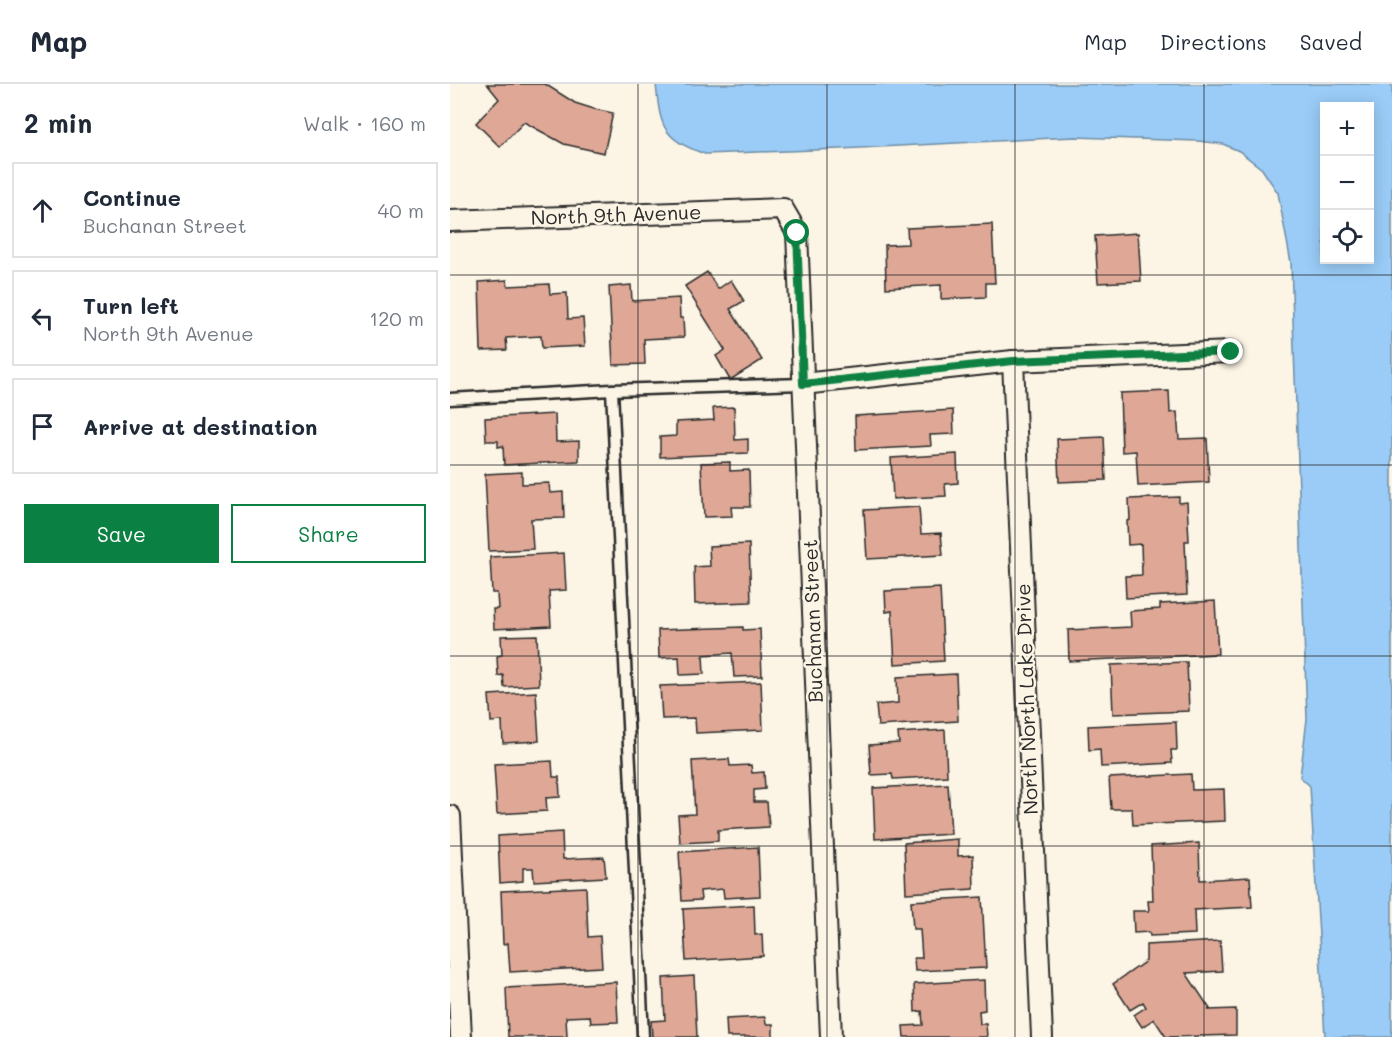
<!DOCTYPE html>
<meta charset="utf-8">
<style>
:root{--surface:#fff;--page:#f6f6f7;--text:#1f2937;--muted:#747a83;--line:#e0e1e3;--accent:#0b8043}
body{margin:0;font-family:Mali,sans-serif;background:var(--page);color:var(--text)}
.controls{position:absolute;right:18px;top:18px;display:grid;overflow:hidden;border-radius:0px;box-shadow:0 3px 15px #0003}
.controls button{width:54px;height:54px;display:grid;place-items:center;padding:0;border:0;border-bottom:2px solid var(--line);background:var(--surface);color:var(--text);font:30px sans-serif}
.stop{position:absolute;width:18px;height:18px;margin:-14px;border:4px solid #0b8043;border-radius:50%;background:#fff}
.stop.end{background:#0b8043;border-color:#fff;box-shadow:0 2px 6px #0008}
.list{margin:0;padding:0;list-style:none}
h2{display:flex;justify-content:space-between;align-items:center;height:78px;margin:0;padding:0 24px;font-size:26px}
h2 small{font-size:20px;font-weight:400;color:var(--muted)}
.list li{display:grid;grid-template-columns:39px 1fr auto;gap:18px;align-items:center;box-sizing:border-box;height:96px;margin:0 12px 12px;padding:0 12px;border:2px solid var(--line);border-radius:0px}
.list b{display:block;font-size:22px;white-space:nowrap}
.list p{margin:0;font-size:20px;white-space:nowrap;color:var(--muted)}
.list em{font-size:20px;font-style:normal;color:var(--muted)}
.actions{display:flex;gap:12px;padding:18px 24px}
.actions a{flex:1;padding:14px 0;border:2px solid var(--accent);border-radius:0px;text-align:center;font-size:21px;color:var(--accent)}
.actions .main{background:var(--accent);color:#fff}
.icon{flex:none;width:33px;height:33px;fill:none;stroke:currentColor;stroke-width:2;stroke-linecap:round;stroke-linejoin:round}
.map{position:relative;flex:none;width:942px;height:953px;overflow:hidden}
header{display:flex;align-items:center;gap:36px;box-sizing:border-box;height:84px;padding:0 30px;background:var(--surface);border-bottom:2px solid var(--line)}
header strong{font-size:28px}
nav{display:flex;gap:33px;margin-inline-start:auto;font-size:21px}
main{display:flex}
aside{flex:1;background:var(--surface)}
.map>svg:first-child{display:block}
.water{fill:#9accf7;stroke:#6e8ca5;stroke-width:1.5;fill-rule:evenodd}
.building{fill:#dfa896;stroke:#2b2b2b;stroke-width:1.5}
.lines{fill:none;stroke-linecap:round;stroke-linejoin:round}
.service-casing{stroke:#2b2b2b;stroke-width:15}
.minor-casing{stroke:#2b2b2b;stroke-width:24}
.service{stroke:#fcf5e5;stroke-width:10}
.minor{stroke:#fcf5e5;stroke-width:20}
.route{stroke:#0b8043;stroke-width:8}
.grid{fill:none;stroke:#2b2b2b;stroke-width:1.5;stroke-opacity:0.55}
.labels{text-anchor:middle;stroke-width:5;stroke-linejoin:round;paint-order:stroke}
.street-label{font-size:20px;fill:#2b2b2b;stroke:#fcf5e5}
</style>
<header>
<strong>Map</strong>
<nav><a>Map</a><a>Directions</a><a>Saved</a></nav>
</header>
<main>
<aside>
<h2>2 min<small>Walk · 160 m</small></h2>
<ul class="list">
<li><svg class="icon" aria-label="ahead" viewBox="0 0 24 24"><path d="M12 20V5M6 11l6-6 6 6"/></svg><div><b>Continue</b><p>Buchanan Street</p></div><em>40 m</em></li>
<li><svg class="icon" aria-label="left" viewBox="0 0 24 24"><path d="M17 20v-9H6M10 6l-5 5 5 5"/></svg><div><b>Turn left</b><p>North 9th Avenue</p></div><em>120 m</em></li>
<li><svg class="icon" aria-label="arrive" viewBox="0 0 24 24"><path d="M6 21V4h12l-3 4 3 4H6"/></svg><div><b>Arrive at destination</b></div></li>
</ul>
<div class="actions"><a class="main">Save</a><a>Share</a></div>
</aside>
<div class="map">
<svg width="942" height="953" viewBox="0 0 942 953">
<rect width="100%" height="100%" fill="#fcf5e5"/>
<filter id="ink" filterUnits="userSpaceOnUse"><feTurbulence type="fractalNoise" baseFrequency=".0167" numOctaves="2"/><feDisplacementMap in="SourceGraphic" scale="12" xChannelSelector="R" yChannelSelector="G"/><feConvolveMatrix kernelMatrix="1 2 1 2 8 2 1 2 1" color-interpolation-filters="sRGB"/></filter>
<g filter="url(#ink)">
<!-- water -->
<path class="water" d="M 206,0 L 942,0 L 942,953 L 875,953 L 860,702 L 850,693 L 857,635 L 841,179 L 828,109 L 812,85 L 789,67 L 773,60 L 748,57 L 624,53 L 390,65 L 255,70 C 212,55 210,42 206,0 ZM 874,22 L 920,22 L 920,176 L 874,176 Z"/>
<!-- building -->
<g class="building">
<path d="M 37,0 L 95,0 L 125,19 L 144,25 L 163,29 L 154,69 L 114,60 L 74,38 L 50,63 L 26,39 L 49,15 Z"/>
<path d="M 542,140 L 545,199 L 536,199 L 536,213 L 491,215 L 491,201 L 436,204 L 435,161 L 458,160 L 457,144 Z"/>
<path d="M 688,149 L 691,197 L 648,199 L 645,152 Z"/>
<path d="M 257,188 L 268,205 L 281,196 L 294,217 L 280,225 L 312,276 L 280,296 L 266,272 L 275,266 L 235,202 Z"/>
<path d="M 57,196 L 58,202 L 99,200 L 100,210 L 117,209 L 118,235 L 133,234 L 135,262 L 92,264 L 91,252 L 56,254 L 57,266 L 31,267 L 29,198 Z"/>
<path d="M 181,201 L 182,217 L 229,214 L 230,234 L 233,234 L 234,253 L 194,255 L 195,280 L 163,281 L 159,203 Z"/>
<path d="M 719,307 L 720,329 L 727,328 L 729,355 L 757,354 L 759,398 L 688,402 L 686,367 L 672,368 L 670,309 Z"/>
<path d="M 284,323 L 285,356 L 298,355 L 298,369 L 210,373 L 210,353 L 226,352 L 226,338 L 264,336 L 263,324 Z"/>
<path d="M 503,326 L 504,350 L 480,351 L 481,362 L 406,366 L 405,332 Z"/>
<path d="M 105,330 L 106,358 L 129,357 L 129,377 L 54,381 L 53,362 L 48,363 L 48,357 L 36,357 L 35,334 Z"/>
<path d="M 654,353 L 656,396 L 609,398 L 607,355 Z"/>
<path d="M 507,370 L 508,399 L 495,400 L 496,412 L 443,415 L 441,374 Z"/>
<path d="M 280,378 L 280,387 L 299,386 L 300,423 L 281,423 L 282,432 L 254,433 L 251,379 Z"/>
<path d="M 72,388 L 72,400 L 99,399 L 100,409 L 113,408 L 114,434 L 81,435 L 83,465 L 39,467 L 35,390 Z"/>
<path d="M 729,413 L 729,419 L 737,418 L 739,457 L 735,457 L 737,511 L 676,514 L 675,492 L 692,491 L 691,460 L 678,461 L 677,437 L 680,436 L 679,415 Z"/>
<path d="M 469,423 L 471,450 L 491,449 L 493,471 L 417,475 L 414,426 Z"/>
<path d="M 299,460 L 301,518 L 245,520 L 244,483 L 260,482 L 259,462 Z"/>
<path d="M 114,469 L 116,506 L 99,507 L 101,542 L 44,545 L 43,525 L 48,525 L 47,509 L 42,509 L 40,473 Z"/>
<path d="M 490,504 L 494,577 L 445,580 L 442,527 L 436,528 L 435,507 Z"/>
<path d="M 765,517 L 768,570 L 619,577 L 618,546 L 681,543 L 680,527 L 710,525 L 710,520 Z"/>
<path d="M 293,543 L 293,546 L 310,545 L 312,592 L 284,593 L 282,569 L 253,571 L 254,590 L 230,591 L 229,573 L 209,574 L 208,546 Z"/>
<path d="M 87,551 L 89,601 L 54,603 L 53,591 L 48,592 L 47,572 L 52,571 L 51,552 Z"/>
<path d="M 737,578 L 739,627 L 663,630 L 661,581 Z"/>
<path d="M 506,590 L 508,637 L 428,642 L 426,621 L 448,619 L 447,593 Z"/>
<path d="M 311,598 L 313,646 L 246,649 L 245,634 L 212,635 L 210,602 Z"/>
<path d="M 86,608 L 89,657 L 53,659 L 52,637 L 41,638 L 39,611 Z"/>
<path d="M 726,638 L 727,666 L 721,666 L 722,679 L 651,683 L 650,665 L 639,666 L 638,642 Z"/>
<path d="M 495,646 L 497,692 L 443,695 L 442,690 L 421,691 L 419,661 L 449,659 L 448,649 Z"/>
<path d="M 279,675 L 280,682 L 301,681 L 302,689 L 314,688 L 315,705 L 304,706 L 304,718 L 317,718 L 319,743 L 268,746 L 268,757 L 230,759 L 228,731 L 245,730 L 242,677 Z"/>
<path d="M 102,677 L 103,693 L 109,693 L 110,713 L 96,714 L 97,727 L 47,730 L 44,680 Z"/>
<path d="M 741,690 L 742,706 L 774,705 L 775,737 L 683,741 L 682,725 L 661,725 L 659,694 Z"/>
<path d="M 498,700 L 501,750 L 425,755 L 423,704 Z"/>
<path d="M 112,748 L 113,775 L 154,773 L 156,793 L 84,797 L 83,784 L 73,784 L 73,797 L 50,799 L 48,752 Z"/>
<path d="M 508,755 L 508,772 L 523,771 L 524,805 L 456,809 L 454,759 Z"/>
<path d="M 749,759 L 750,796 L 800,793 L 802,823 L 744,826 L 745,850 L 700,852 L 699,848 L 684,849 L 683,827 L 699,827 L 698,817 L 703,817 L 701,762 Z"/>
<path d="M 308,763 L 310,812 L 274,814 L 273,805 L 250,807 L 251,816 L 232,817 L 229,768 Z"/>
<path d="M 136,803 L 138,853 L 150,852 L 152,883 L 60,888 L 58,859 L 53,860 L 51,807 Z"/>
<path d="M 532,813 L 536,884 L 465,887 L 464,874 L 472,874 L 470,845 L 463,845 L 461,817 Z"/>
<path d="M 304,821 L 305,851 L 312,850 L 313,872 L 236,877 L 233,825 Z"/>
<path d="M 770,857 L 772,887 L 736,889 L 760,925 L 758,926 L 786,925 L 786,951 L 716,953 L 704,935 L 692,943 L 684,931 L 696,923 L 693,918 L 680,926 L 663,900 L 696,877 L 696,861 Z"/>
<path d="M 244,892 L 247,953 L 202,953 L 201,937 L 215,936 L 213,894 Z"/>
<path d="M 534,896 L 535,926 L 529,927 L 530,940 L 536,940 L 537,953 L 454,953 L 453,942 L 473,941 L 472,927 L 465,928 L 464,900 Z"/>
<path d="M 166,898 L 168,938 L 141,939 L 140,932 L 116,933 L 117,953 L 58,953 L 56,904 Z"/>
<path d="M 315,933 L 316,940 L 323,940 L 323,953 L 277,953 L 276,935 Z"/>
</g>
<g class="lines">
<defs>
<g id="service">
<path d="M 162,306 L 193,953"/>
<path d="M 0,315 L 162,306 L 353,300"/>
</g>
<g id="minor">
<path d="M 0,137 L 333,125 L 347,149 L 381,953"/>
<path d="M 563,277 L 592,953"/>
<path d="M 353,300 L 563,277 L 781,268"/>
<path d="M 0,732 L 11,953"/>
</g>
</defs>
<!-- service casing -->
<use href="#service" class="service-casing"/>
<!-- minor casing -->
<use href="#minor" class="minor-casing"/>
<!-- service -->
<use href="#service" class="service"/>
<!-- minor -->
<use href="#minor" class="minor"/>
</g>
</g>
<g class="lines" filter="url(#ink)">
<!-- route -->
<path class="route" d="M 347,149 L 353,300 L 563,277 L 781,268"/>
</g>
<!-- grid -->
<path class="grid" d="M 188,0 L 188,953M 377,0 L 377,953M 565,0 L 565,953M 754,0 L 754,953M 0,191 L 942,191M 0,381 L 942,381M 0,572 L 942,572M 0,762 L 942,762"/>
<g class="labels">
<!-- street labels -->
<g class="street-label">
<text transform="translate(166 131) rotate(-2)" y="7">North 9th Avenue</text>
<text transform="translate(363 537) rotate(-92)" y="7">Buchanan Street</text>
<text transform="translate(577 615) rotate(-92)" y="7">North North Lake Drive</text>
</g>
</g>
</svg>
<div class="controls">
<button>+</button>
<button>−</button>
<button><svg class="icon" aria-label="locate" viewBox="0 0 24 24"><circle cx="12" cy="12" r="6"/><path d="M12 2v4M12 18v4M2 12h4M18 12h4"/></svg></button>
</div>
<div class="stop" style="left:347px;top:149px"></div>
<div class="stop end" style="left:781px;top:268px"></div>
</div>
</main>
